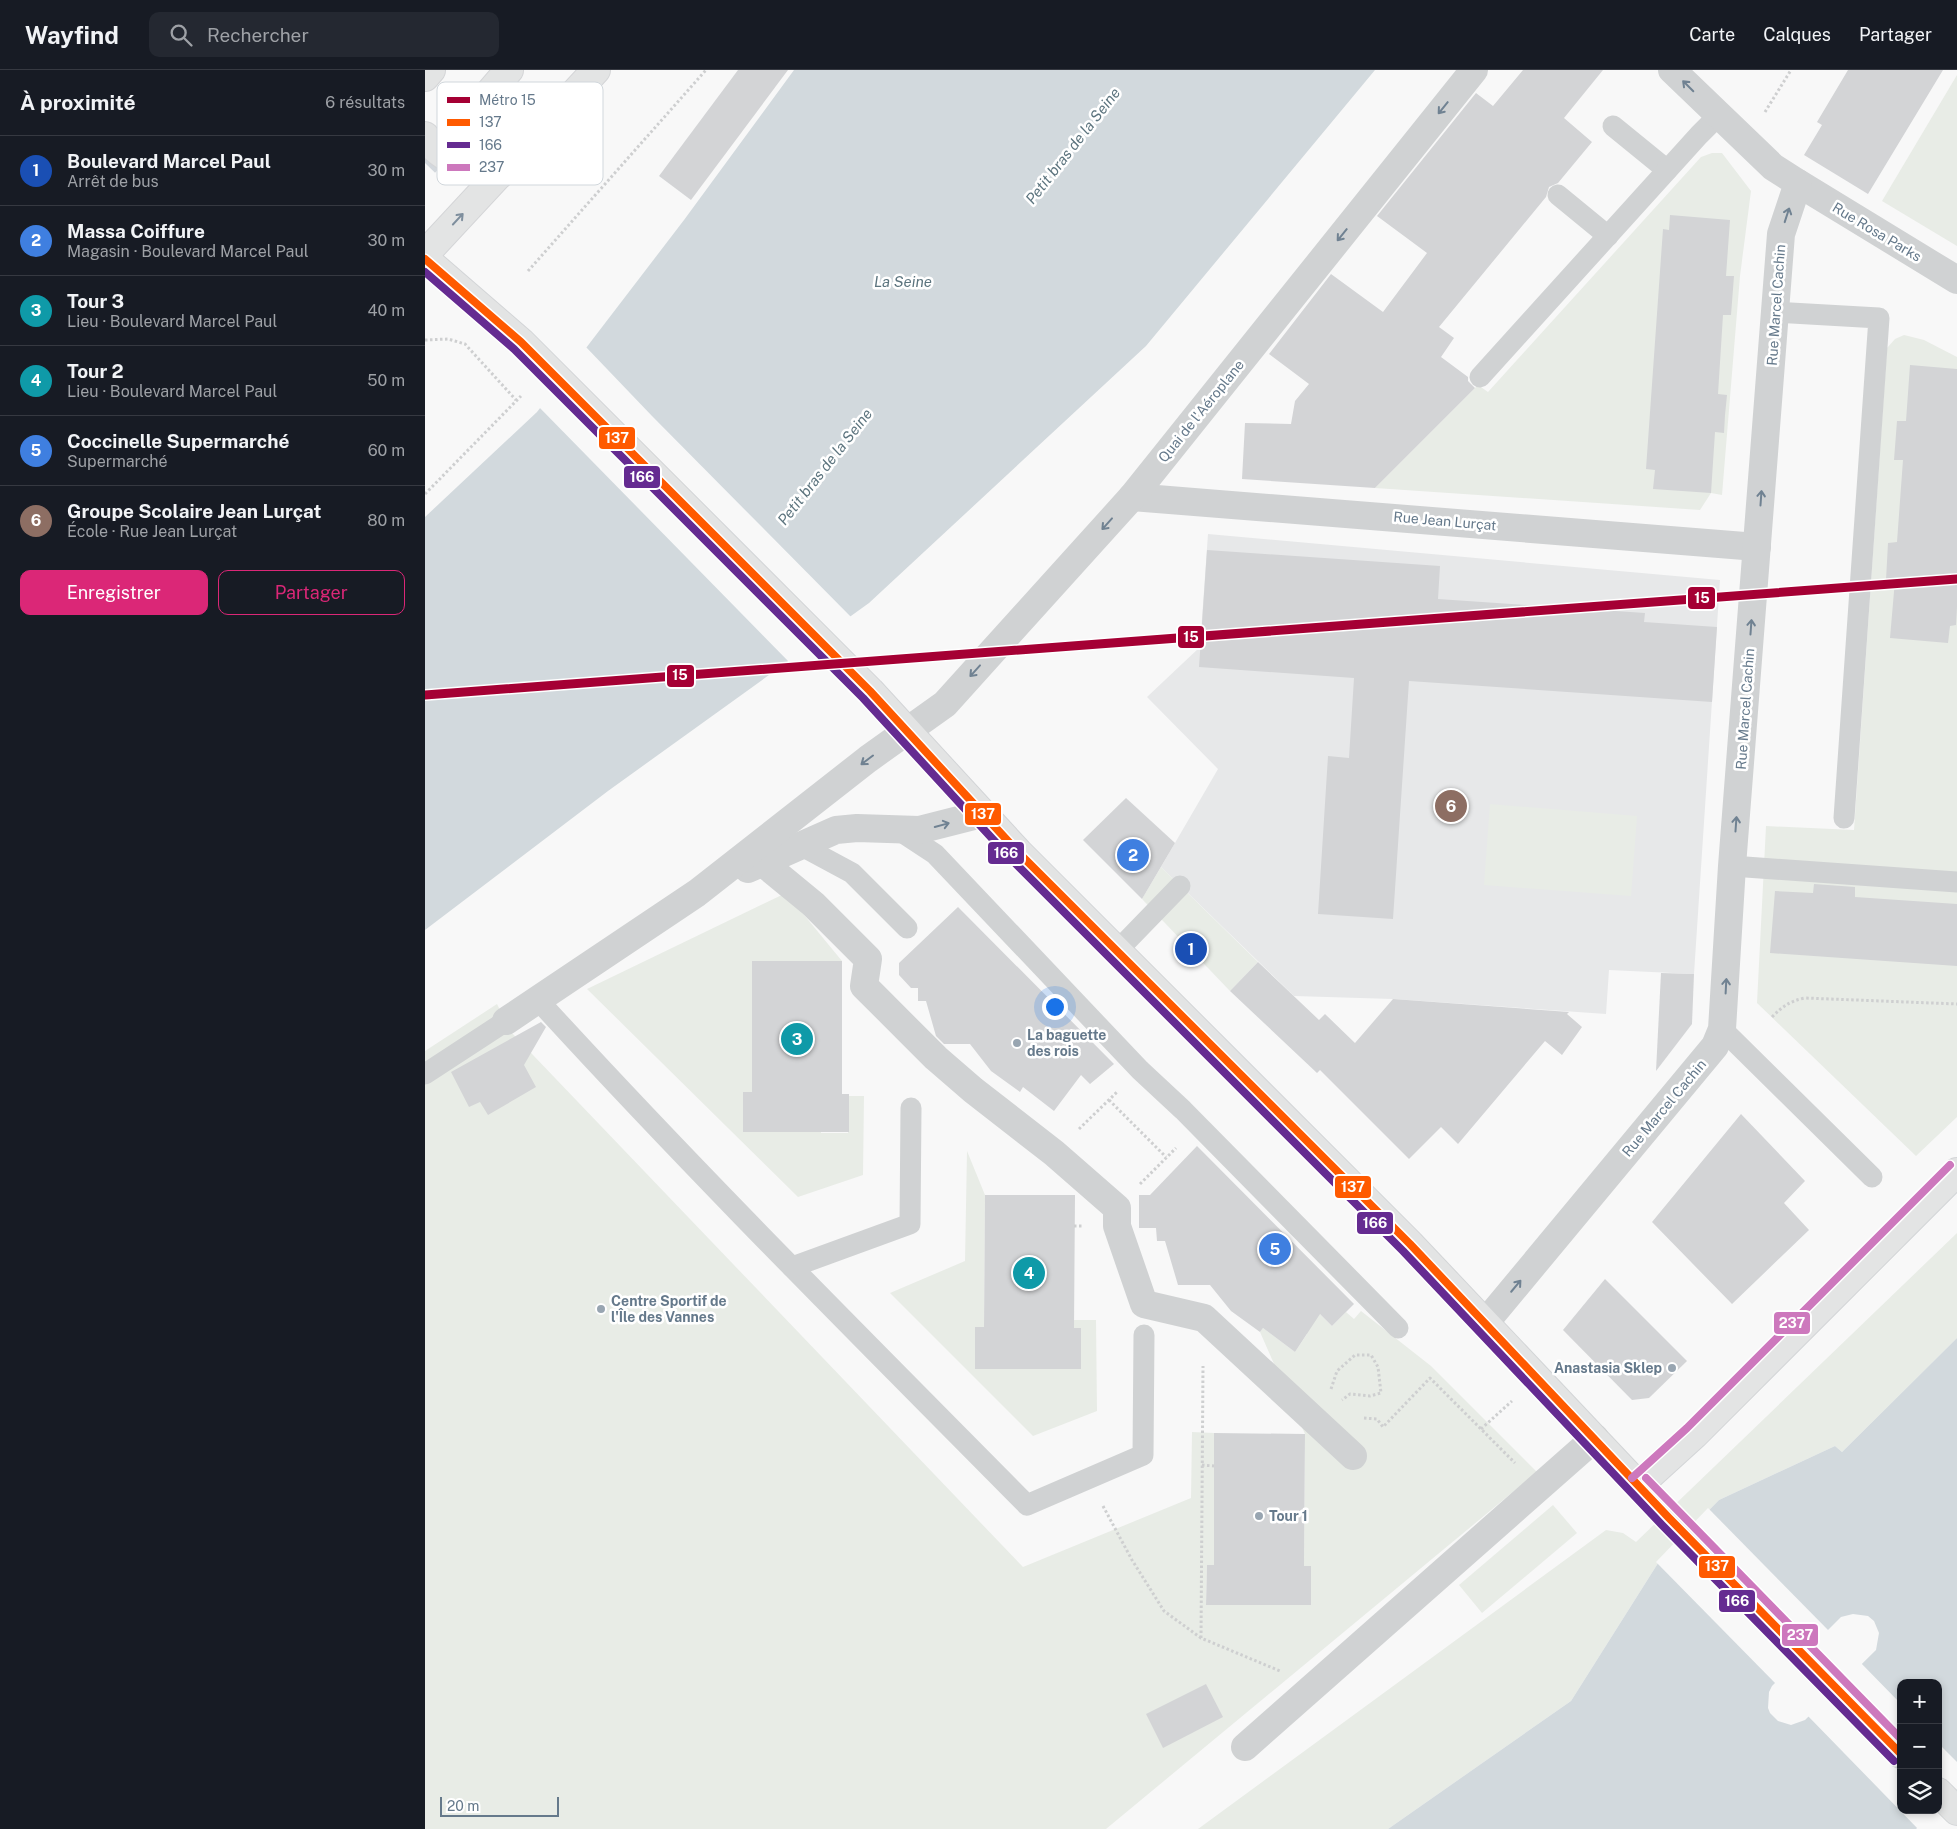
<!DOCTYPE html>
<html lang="fr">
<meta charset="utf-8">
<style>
:root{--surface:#171b24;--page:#242831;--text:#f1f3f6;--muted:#9ea1a6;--line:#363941;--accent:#db2777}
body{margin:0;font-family:"Public Sans",sans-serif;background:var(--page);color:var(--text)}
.controls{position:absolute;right:15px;bottom:15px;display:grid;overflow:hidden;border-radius:10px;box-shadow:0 2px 8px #0003}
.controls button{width:45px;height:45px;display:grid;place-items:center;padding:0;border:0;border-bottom:1px solid var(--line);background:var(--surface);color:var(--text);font:25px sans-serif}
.scale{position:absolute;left:15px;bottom:12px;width:119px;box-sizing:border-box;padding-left:5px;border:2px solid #65798b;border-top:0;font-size:14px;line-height:18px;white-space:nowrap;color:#65798b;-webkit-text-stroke:4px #fff;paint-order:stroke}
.you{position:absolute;left:629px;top:936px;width:18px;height:18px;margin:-12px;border:4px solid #fff;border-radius:50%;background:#1a73e8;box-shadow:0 0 0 8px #1a73e833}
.badge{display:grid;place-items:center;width:32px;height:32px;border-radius:50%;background:var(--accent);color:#fff;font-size:16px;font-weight:700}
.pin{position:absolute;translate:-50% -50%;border:2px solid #fff;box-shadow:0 1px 5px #0006}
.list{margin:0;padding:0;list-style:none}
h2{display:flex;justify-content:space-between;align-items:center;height:65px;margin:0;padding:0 20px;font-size:21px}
h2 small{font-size:16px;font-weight:400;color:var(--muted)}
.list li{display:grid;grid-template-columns:32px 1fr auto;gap:15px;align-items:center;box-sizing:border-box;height:70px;padding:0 20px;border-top:1px solid var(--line)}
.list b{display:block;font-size:19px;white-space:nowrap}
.list p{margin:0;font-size:16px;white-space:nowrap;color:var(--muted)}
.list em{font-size:16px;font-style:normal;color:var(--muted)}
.actions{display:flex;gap:10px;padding:15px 20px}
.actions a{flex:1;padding:11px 0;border:1px solid var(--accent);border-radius:10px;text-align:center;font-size:18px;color:var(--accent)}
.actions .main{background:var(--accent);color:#fff}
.icon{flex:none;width:28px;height:28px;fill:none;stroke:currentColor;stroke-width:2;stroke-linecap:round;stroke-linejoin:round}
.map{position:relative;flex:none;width:1532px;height:1759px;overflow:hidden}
header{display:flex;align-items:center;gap:30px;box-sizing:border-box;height:70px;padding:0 25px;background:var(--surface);border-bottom:1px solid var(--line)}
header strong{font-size:24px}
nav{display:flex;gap:28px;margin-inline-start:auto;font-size:18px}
.search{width:350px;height:45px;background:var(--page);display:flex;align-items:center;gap:12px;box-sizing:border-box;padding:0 18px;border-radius:10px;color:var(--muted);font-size:19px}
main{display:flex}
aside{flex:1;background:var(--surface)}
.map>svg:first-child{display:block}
.built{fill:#e7e8e9}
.green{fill:#e8ece6}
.water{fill:#d2d9dd;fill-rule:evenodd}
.pier{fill:#f8f8f8}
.building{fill:#d3d4d6}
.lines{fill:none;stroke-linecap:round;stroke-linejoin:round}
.primary-tunnel{stroke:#d3d8dd;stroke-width:28;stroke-dasharray:28 14;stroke-linecap:butt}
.secondary-casing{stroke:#d3d5d7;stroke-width:30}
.primary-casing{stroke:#d4d5d7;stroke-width:30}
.path{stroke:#cecfd0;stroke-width:3;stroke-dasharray:2.5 2.5;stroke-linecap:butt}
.lane{stroke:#d0d2d3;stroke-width:21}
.street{stroke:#d0d2d3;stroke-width:28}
.secondary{stroke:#e3e4e4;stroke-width:28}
.primary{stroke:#e3e4e4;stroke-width:28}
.bus-1-casing{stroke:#fff;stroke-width:11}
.bus-2-casing{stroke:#fff;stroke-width:11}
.bus-3-casing{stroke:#fff;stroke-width:11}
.bus-1{stroke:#ff5a00;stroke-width:8}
.bus-2{stroke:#652b91;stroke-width:8}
.bus-3{stroke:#cd78bd;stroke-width:8}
.metro-1-casing{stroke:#fff;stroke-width:12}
.metro-1{stroke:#a50034;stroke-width:9}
.oneway{stroke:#708292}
.oneway2{stroke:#7e8e9d}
.poi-dot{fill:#98a5b1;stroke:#fff;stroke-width:2}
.labels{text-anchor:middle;stroke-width:5;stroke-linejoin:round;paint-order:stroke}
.street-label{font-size:14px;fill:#65798b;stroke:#fff}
.poi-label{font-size:14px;font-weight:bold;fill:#65798b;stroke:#fff;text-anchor:start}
.water-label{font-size:15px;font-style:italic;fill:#5c747e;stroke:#fff}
.key{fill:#fff;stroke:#d1d7dc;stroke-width:1}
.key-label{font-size:14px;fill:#65798b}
.line-badge{stroke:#fff;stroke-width:2}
.badge-label{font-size:14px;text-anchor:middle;font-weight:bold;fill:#fff}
</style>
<header>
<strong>Wayfind</strong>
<div class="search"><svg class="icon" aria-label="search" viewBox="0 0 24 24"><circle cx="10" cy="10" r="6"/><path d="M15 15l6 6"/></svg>Rechercher</div>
<nav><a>Carte</a><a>Calques</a><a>Partager</a></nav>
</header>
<main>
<aside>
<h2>À proximité<small>6 résultats</small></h2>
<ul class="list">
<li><span class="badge" style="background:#1a4fb4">1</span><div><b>Boulevard Marcel Paul</b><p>Arrêt de bus</p></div><em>30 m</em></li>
<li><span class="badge" style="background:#3f7fe0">2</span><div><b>Massa Coiffure</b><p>Magasin · Boulevard Marcel Paul</p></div><em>30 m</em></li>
<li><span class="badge" style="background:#0f9aa8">3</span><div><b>Tour 3</b><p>Lieu · Boulevard Marcel Paul</p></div><em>40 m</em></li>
<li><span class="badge" style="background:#0f9aa8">4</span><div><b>Tour 2</b><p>Lieu · Boulevard Marcel Paul</p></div><em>50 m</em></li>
<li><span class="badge" style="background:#3f7fe0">5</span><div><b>Coccinelle Supermarché</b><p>Supermarché</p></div><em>60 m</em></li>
<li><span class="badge" style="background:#8d6e63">6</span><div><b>Groupe Scolaire Jean Lurçat</b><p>École · Rue Jean Lurçat</p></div><em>80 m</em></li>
</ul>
<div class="actions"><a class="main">Enregistrer</a><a>Partager</a></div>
</aside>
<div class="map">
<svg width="1532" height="1759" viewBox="0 0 1532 1759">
<rect width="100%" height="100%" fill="#f8f8f8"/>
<!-- built -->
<path class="built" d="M 783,464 L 1295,510 L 1269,904 L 1184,900 L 1181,944 L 968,929 L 869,926 L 736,797 L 793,699 L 722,627 L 775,577 Z"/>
<!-- green -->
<g class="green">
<path d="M 1532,5 L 1532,176 L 1457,131 Z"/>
<path d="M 1287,83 L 1297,83 L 1326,121 L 1315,206 L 1297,425 L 1286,423 L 1275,440 L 950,418 L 1053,315 L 1063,322 L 1276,87 Z"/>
<path d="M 1479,265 L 1499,270 L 1532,287 L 1532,1047 L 1491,1086 L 1332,933 L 1341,756 L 1429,760 L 1462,278 L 1470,269 Z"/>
<path d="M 1065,734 L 1212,746 L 1206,826 L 1059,815 Z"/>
<path d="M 736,797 L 833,892 L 805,921 L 717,829 Z"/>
<path d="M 361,823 L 417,891 L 327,891 L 327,1022 L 396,1053 L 396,1063 L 423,1063 L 424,1026 L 439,1026 L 438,1105 L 373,1127 L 162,919 Z"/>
<path d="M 72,934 L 86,962 L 598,1497 L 766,1428 L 767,1362 L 789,1363 L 789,1495 L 782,1495 L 781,1535 L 886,1535 L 886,1497 L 879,1496 L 880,1364 L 835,1262 L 838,1258 L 870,1282 L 882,1264 L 875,1258 L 892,1241 L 907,1256 L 921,1242 L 929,1249 L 936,1241 L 1006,1296 L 1112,1402 L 681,1759 L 0,1759 L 0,981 Z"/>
<path d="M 542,1081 L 560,1125 L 559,1257 L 550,1257 L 550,1298 L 656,1299 L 656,1259 L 649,1258 L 649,1250 L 671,1250 L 672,1341 L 608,1366 L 465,1223 L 540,1191 Z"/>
<path d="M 1532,1163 L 1532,1268 L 1417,1382 L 1410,1376 L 1294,1430 L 1235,1490 L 1146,1631 L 963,1759 L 773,1759 L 1181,1460 L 1198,1463 L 1211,1472 Z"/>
<path d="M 1128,1435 L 1152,1463 L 1057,1543 L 1034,1515 Z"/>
</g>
<!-- water -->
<g class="water">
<path d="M 369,0 L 950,0 L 721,276 L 444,533 L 183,721 L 0,860 L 0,447 L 112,342 L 259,150 Z"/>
<path d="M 1532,1268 L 1532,1721 L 1513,1738 L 1513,1613 L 1476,1613 L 1476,1740 L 1511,1740 L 1491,1759 L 963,1759 L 1146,1631 L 1235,1490 L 1294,1430 L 1410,1376 L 1417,1382 ZM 1428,1544 L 1443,1546 L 1449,1551 L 1454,1563 L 1451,1580 L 1380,1650 L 1366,1655 L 1353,1651 L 1345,1643 L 1343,1638 L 1344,1622 L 1347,1616 L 1416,1547 Z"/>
</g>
<!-- pier -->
<g class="pier">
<path d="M 160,276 L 227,346 L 427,548 L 365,593 L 113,336 Z"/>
<path d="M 1283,1438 L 1405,1562 L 1352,1615 L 1231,1492 Z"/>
<path d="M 1435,1592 L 1476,1634 L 1476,1740 L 1513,1740 L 1513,1673 L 1532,1692 L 1532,1724 L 1495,1759 L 1493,1759 L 1382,1645 Z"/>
</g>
<!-- building -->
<g class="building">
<path d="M 313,0 L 363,0 L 266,130 L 234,106 Z"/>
<path d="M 1098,0 L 1178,0 L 1139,48 L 1167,72 L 1133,113 L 1124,117 L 1121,127 L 1014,257 L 1029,268 L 1016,287 L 1043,307 L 1043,311 L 1050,318 L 950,418 L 817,409 L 820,353 L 866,354 L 870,331 L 884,314 L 844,284 L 906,204 L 958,242 L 1002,183 L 952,146 L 1051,23 L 1068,36 Z"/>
<path d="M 1423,0 L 1518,0 L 1443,124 L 1379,85 L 1397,55 L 1392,52 Z"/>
<path d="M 1245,145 L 1305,150 L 1301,206 L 1309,206 L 1306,245 L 1298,245 L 1293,324 L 1302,325 L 1300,345 L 1299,363 L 1290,362 L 1286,423 L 1228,419 L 1230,400 L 1221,399 L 1238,159 L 1244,160 Z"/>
<path d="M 1485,295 L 1532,299 L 1532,537 L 1531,555 L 1525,556 L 1523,573 L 1465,568 L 1470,510 L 1461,510 L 1463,473 L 1472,472 L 1478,390 L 1469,390 L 1472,351 L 1481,351 Z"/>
<path d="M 782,480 L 1015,496 L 1013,529 L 1220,543 L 1219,552 L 1292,557 L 1287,632 L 984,611 L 968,849 L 893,844 L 903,686 L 924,688 L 929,608 L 774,597 Z"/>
<path d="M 701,728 L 750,773 L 717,829 L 658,770 Z"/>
<path d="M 1389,814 L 1430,817 L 1430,827 L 1532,834 L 1532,896 L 1345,883 L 1350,821 L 1388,823 Z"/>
<path d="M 533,837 L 689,994 L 665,1014 L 656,1005 L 629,1041 L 598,1017 L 595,1022 L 566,1001 L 545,974 L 519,974 L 511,966 L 501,931 L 493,931 L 493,918 L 486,918 L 474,905 L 474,893 Z"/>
<path d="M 327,891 L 417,891 L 417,1024 L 424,1024 L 424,1062 L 318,1062 L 318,1022 L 327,1022 Z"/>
<path d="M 833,892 L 894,950 L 900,944 L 930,973 L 968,929 L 1144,942 L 1142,944 L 1157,957 L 1137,985 L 1120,971 L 1033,1074 L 1016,1057 L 984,1089 L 895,1000 L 892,1003 L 805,921 Z"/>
<path d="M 1236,903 L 1269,904 L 1267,954 L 1231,1001 Z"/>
<path d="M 116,952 L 121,957 L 99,995 L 111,1017 L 63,1045 L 55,1032 L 44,1037 L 26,1002 Z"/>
<path d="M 1316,1044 L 1380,1111 L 1359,1133 L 1384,1160 L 1307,1234 L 1227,1152 Z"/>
<path d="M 772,1076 L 929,1234 L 907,1256 L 895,1244 L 870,1282 L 838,1258 L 835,1262 L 806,1241 L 785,1215 L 753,1215 L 740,1171 L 732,1171 L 731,1158 L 714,1158 L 714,1125 L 725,1125 Z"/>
<path d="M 560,1125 L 650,1125 L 649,1258 L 656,1258 L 656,1299 L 550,1299 L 550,1257 L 559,1257 Z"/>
<path d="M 1180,1209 L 1262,1291 L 1224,1328 L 1207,1330 L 1138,1260 Z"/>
<path d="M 789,1363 L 880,1364 L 879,1496 L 886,1496 L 886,1535 L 781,1535 L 782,1495 L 789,1495 Z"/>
<path d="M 781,1614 L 798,1647 L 738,1678 L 721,1644 Z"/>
</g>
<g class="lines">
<!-- primary-tunnel -->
<path class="primary-tunnel" d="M 0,93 L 36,56"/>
<defs>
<g id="secondary">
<path d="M 0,189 L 96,272 L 445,621 L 593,782 L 985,1174 L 1244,1448 L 1476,1684"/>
<path d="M 1214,1415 L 1269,1365 L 1532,1102"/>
<path d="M 1513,1722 L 1532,1741"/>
</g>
<g id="primary">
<path d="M 0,7 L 6,0"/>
<path d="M 36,56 L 84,0"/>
<path d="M 0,66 C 16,92 48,99 75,104"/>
<path d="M 0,184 L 171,0"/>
</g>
</defs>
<!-- secondary casing -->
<use href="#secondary" class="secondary-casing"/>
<!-- primary casing -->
<use href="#primary" class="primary-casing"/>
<!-- path -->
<g class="path">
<path d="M 1340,42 L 1366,0"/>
<path d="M 103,201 L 281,0"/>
<path d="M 0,270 L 23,269 L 40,274 L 91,330"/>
<path d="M 0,424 L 96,326"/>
<path d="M 1347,947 C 1358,936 1365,931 1380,928 L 1532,934"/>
<path d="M 684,1030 L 741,1087"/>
<path d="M 654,1059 L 693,1021"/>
<path d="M 715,1114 L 751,1078"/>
<path d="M 649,1156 L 657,1156"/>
<path d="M 906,1319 L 912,1301 L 930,1285 L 946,1285 L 953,1297 L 956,1323 L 945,1326 L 925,1324 L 917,1330"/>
<path d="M 939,1348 L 952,1349 L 958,1357 L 1005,1308 L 1090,1393"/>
<path d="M 1056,1359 L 1087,1331"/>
<path d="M 777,1395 L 789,1396"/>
<path d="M 678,1436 L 707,1490 L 739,1541 L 776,1568 L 855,1601"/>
<path d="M 776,1568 L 778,1296"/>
</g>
<!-- lane -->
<g class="lane">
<path d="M 1188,56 L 1242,100"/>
<path d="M 1133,125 L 1183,166"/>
<path d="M 1350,242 L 1454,248 L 1419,748"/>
<path d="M 1055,307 L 1274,65 L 1293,46"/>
<path d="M 472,759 L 510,784 L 715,1000 L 758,1040 L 973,1258"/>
<path d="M 375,775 L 427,803 L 482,858"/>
<path d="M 1307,796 L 1532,812"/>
<path d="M 692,881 L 755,816"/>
<path d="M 113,930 C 271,1103 437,1268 602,1435 L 718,1385 L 719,1265"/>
<path d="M 1297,959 L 1447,1107"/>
<path d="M 0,1004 L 81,951"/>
<path d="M 367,1197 L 485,1154 L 486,1038"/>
</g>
<!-- street -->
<g class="street">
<path d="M 1373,113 L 1532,210"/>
<path d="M 707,427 L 1332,477"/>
<path d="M 337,792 L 388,834 L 443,889 L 439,916 L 511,988 L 548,1020 L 629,1083 L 692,1138 L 692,1156 L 719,1234 L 779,1248 L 928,1386"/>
<path d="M 323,799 L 411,760 L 432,758 L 494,760 L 557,744"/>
<path d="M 81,951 L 272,823 L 443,689 L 520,634 L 707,427 L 1049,0"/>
<path d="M 1060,1253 L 1290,976 L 1297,959 L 1307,796 L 1356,164 L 1373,113 L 1348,97 L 1247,0"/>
<path d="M 820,1677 L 1170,1368"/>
</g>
<!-- secondary -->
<use href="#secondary" class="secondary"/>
<!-- primary -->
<use href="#primary" class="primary"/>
<defs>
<path id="bus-1" d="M 0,189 L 96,272 L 445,621 L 593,782 L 985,1174 L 1244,1448 L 1476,1684"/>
<path id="bus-2" d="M 0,202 L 89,279 L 438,628 L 586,789 L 978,1181 L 1237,1455 L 1469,1691"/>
<g id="bus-3">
<path d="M 1207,1408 L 1262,1358 L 1525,1095"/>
<path d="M 1221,1408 L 1476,1669"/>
</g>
</defs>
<!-- bus-1 casing -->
<use href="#bus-1" class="bus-1-casing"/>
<!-- bus-2 casing -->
<use href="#bus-2" class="bus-2-casing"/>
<!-- bus-3 casing -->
<use href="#bus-3" class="bus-3-casing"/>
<!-- bus-1 -->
<use href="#bus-1" class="bus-1"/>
<!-- bus-2 -->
<use href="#bus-2" class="bus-2"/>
<!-- bus-3 -->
<use href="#bus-3" class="bus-3"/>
<defs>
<path id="metro-1" d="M 0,625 L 1532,509"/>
</defs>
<!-- metro-1 casing -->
<use href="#metro-1" class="metro-1-casing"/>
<!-- metro-1 -->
<use href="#metro-1" class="metro-1"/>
</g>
<!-- one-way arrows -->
<defs><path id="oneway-shaft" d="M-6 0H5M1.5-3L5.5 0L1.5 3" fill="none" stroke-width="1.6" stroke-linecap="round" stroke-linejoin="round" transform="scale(1.25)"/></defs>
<g class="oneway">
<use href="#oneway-shaft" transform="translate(1263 16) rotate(-135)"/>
<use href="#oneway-shaft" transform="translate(1018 38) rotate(129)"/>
<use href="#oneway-shaft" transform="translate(1362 145) rotate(-72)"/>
<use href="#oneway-shaft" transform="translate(917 165) rotate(129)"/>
<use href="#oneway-shaft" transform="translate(1336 428) rotate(-86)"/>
<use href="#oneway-shaft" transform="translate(682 454) rotate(132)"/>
<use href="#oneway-shaft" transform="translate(1326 557) rotate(-86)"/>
<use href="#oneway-shaft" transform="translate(550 601) rotate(132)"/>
<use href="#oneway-shaft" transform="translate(442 690) rotate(143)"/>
<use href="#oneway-shaft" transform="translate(1311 754) rotate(-86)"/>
<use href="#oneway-shaft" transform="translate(517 755) rotate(-15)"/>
<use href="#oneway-shaft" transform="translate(1301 916) rotate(-87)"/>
<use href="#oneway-shaft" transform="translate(1091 1216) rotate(-50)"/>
</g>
<use class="oneway2" href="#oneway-shaft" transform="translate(33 149) rotate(-47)"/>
<!-- markers -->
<g class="poi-dot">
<circle cx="592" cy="973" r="5"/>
<circle cx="176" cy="1239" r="5"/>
<circle cx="1247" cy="1298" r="5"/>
<circle cx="834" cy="1446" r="5"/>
</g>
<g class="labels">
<!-- street labels -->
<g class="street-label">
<text transform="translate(1452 162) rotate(31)" y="5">Rue Rosa Parks</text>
<text transform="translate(1351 235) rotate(-86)" y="5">Rue Marcel Cachin</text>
<text transform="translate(776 341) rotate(-51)" y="5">Quai de l'Aéroplane</text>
<text transform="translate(1020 451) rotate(5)" y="5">Rue Jean Lurçat</text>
<text transform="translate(1320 639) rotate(-86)" y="5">Rue Marcel Cachin</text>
<text transform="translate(1239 1038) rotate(-50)" y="5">Rue Marcel Cachin</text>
</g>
<!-- poi labels -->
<g class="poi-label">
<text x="602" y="970">La baguette<tspan x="602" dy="16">des rois</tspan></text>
<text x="186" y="1236">Centre Sportif de<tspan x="186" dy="16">l'Île des Vannes</tspan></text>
<text x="1237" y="1303" text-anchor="end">Anastasia Sklep</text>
<text x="844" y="1451">Tour 1</text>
</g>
<!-- water labels -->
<g class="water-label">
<text transform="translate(648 76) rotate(-52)" y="5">Petit bras de la Seine</text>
<text x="478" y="217">La Seine</text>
<text transform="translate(400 397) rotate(-52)" y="5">Petit bras de la Seine</text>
</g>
</g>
<!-- legend -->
<rect x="12" y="12" width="166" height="103" rx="8" class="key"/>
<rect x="22" y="27" width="23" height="6" fill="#a50034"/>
<rect x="22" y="49" width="23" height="7" fill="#ff5a00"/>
<rect x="22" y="72" width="23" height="6" fill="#652b91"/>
<rect x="22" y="94" width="23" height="7" fill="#cd78bd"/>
<g class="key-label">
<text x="54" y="35">Métro 15</text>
<text x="54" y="57">137</text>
<text x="54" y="80">166</text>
<text x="54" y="102">237</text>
</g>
<g class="line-badge">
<rect x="173" y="356" width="38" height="24" rx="5" fill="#ff5a00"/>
<rect x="198" y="395" width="38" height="24" rx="5" fill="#652b91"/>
<rect x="1262" y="516" width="29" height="24" rx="5" fill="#a50034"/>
<rect x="752" y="555" width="28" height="24" rx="5" fill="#a50034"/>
<rect x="241" y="594" width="29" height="24" rx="5" fill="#a50034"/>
<rect x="539" y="732" width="38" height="24" rx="5" fill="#ff5a00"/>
<rect x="562" y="771" width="38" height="24" rx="5" fill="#652b91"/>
<rect x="909" y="1105" width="38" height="24" rx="5" fill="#ff5a00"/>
<rect x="931" y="1141" width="38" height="24" rx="5" fill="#652b91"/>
<rect x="1348" y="1241" width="38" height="24" rx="5" fill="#cd78bd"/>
<rect x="1273" y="1485" width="38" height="24" rx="5" fill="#ff5a00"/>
<rect x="1293" y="1519" width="38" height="24" rx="5" fill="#652b91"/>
<rect x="1356" y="1553" width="38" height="24" rx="5" fill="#cd78bd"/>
</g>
<g class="badge-label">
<text x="192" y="373">137</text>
<text x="217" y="412">166</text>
<text x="1277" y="533">15</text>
<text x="766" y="572">15</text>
<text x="255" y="610">15</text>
<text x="558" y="749">137</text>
<text x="581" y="788">166</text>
<text x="928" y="1122">137</text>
<text x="950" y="1158">166</text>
<text x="1367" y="1258">237</text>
<text x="1292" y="1501">137</text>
<text x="1312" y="1536">166</text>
<text x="1375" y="1570">237</text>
</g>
</svg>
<div class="controls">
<button>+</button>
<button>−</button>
<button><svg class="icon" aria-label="layers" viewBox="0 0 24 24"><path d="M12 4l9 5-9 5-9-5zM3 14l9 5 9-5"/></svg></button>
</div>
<div class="scale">20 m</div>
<div class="you"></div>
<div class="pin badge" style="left:766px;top:879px;background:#1a4fb4">1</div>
<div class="pin badge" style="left:708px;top:785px;background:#3f7fe0">2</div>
<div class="pin badge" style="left:372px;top:969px;background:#0f9aa8">3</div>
<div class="pin badge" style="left:604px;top:1203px;background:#0f9aa8">4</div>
<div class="pin badge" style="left:850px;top:1179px;background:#3f7fe0">5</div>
<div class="pin badge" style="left:1026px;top:736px;background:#8d6e63">6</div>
</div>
</main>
